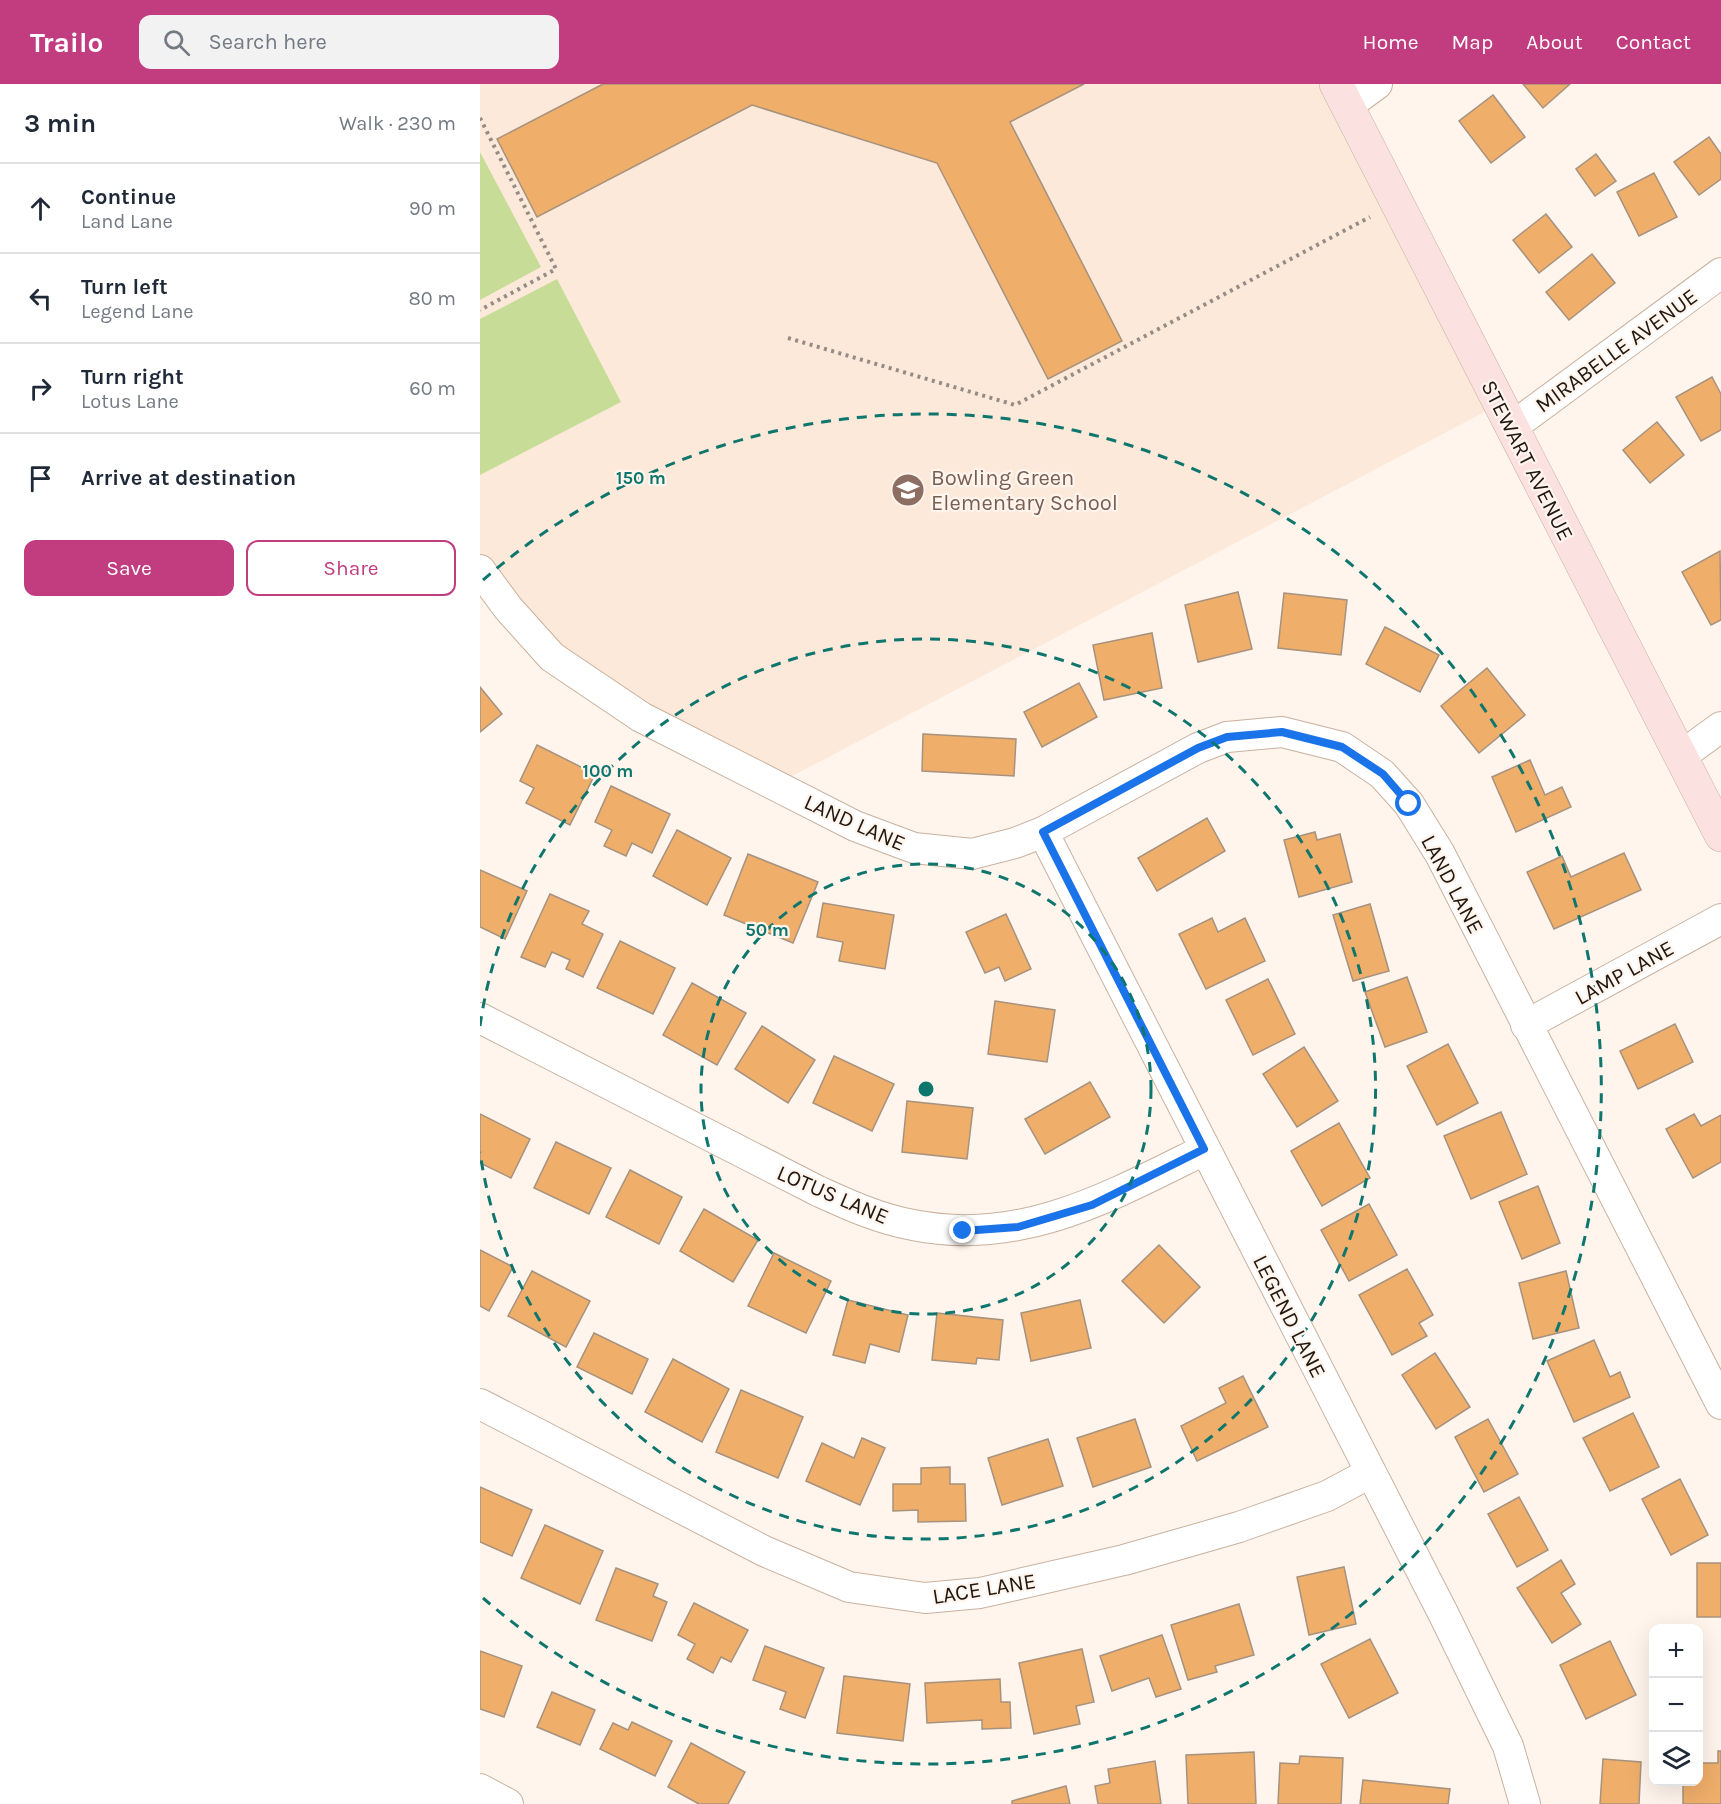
<!DOCTYPE html>
<meta charset="utf-8">
<style>
:root{--surface:#fff;--page:#f2f2f3;--text:#1f2937;--muted:#747a83;--line:#e0e1e3;--accent:#c23d80}
body{margin:0;font-family:Karla,sans-serif;background:var(--page);color:var(--text)}
.controls{position:absolute;right:18px;bottom:18px;display:grid;overflow:hidden;border-radius:12px;box-shadow:0 6px 24px #0002}
.controls button{width:54px;height:54px;display:grid;place-items:center;padding:0;border:0;border-bottom:2px solid var(--line);background:var(--surface);color:var(--text);font:30px sans-serif}
.stop{position:absolute;width:18px;height:18px;margin:-14px;border:4px solid #1a73e8;border-radius:50%;background:#fff}
.stop.end{background:#1a73e8;border-color:#fff;box-shadow:0 2px 6px #0008}
.list{margin:0;padding:0;list-style:none}
h2{display:flex;justify-content:space-between;align-items:center;height:78px;margin:0;padding:0 24px;font-size:26px}
h2 small{font-size:20px;font-weight:400;color:var(--muted)}
.list li{display:grid;grid-template-columns:39px 1fr auto;gap:18px;align-items:center;box-sizing:border-box;height:90px;padding:0 24px;border-top:2px solid var(--line)}
.list b{display:block;font-size:22px;white-space:nowrap}
.list p{margin:0;font-size:20px;white-space:nowrap;color:var(--muted)}
.list em{font-size:20px;font-style:normal;color:var(--muted)}
.actions{display:flex;gap:12px;padding:18px 24px}
.actions a{flex:1;padding:14px 0;border:2px solid var(--accent);border-radius:12px;text-align:center;font-size:21px;color:var(--accent)}
.actions .main{background:var(--accent);color:#fff}
.icon{flex:none;width:33px;height:33px;fill:none;stroke:currentColor;stroke-width:2;stroke-linecap:round;stroke-linejoin:round}
.map{position:relative;flex:none;width:1241px;height:1720px;overflow:hidden}
header{display:flex;align-items:center;gap:36px;box-sizing:border-box;height:84px;padding:0 30px;background:var(--accent);color:#fff}
header strong{font-size:28px}
nav{display:flex;gap:33px;margin-inline-start:auto;font-size:21px}
.search{width:420px;height:54px;background:var(--page);display:flex;align-items:center;gap:15px;box-sizing:border-box;padding:0 21px;border-radius:12px;color:var(--muted);font-size:22px}
main{display:flex}
aside{flex:1;background:var(--surface)}
.map>svg:first-child{display:block}
.built{fill:#fce9da}
.green{fill:#c7dd97}
.building{fill:#efae6a;stroke:#a7927e;stroke-width:1.5}
.lines{fill:none;stroke-linecap:round;stroke-linejoin:round}
.street-casing{stroke:#c9b19e;stroke-width:32}
.secondary-casing{stroke:#c9b19e;stroke-width:34}
.path{stroke:#968c85;stroke-width:4;stroke-dasharray:3 4.5;stroke-linecap:butt}
.street{stroke:#fff;stroke-width:30}
.secondary{stroke:#fbe2e1;stroke-width:33}
.route{stroke:#1a73e8;stroke-width:8}
.ring{fill:none;stroke:#0f766e;stroke-width:3;stroke-dasharray:10 8}
.labels{text-anchor:middle;stroke-width:4.5;stroke-linejoin:round;paint-order:stroke}
.street-label{font-size:22px;fill:#201811;stroke:#fff5ed}
.education-label{font-size:22px;fill:#785e54;stroke:#fff5ed;text-anchor:start}
.centre{fill:#0f766e;stroke:#fff5ed;stroke-width:3}
.ring-label{font-size:18px;text-anchor:middle;font-weight:bold;fill:#0f766e;stroke:#fff5ed;stroke-width:4.5;stroke-linejoin:round;paint-order:stroke}
</style>
<header>
<strong>Trailo</strong>
<div class="search"><svg class="icon" aria-label="search" viewBox="0 0 24 24"><circle cx="10" cy="10" r="6"/><path d="M15 15l6 6"/></svg>Search here</div>
<nav><a>Home</a><a>Map</a><a>About</a><a>Contact</a></nav>
</header>
<main>
<aside>
<h2>3 min<small>Walk · 230 m</small></h2>
<ul class="list">
<li><svg class="icon" aria-label="ahead" viewBox="0 0 24 24"><path d="M12 20V5M6 11l6-6 6 6"/></svg><div><b>Continue</b><p>Land Lane</p></div><em>90 m</em></li>
<li><svg class="icon" aria-label="left" viewBox="0 0 24 24"><path d="M17 20v-9H6M10 6l-5 5 5 5"/></svg><div><b>Turn left</b><p>Legend Lane</p></div><em>80 m</em></li>
<li><svg class="icon" aria-label="right" viewBox="0 0 24 24"><path d="M7 20v-9h11M14 6l5 5-5 5"/></svg><div><b>Turn right</b><p>Lotus Lane</p></div><em>60 m</em></li>
<li><svg class="icon" aria-label="arrive" viewBox="0 0 24 24"><path d="M6 21V4h12l-3 4 3 4H6"/></svg><div><b>Arrive at destination</b></div></li>
</ul>
<div class="actions"><a class="main">Save</a><a>Share</a></div>
</aside>
<div class="map">
<svg width="1241" height="1720" viewBox="0 0 1241 1720">
<rect width="100%" height="100%" fill="#fff5ed"/>
<!-- built -->
<path class="built" d="M 0,0 L 848,0 L 1014,323 L 301,698 L 81,573 L 0,476 Z"/>
<!-- green -->
<g class="green">
<path d="M 0,68 L 61,183 L 0,216 Z"/>
<path d="M 77,195 L 141,318 L 0,391 L 0,235 Z"/>
</g>
<!-- building -->
<g class="building">
<path d="M 123,0 L 604,0 L 530,38 L 642,257 L 568,295 L 457,79 L 272,21 L 57,133 L 17,55 Z"/>
<path d="M 1043,0 L 1090,0 L 1063,24 Z"/>
<path d="M 1013,11 L 1045,53 L 1011,79 L 979,37 Z"/>
<path d="M 1229,53 L 1241,70 L 1241,95 L 1219,111 L 1194,78 Z"/>
<path d="M 1116,70 L 1136,97 L 1115,112 L 1096,85 Z"/>
<path d="M 1174,89 L 1197,133 L 1159,152 L 1137,108 Z"/>
<path d="M 1066,130 L 1092,163 L 1059,189 L 1033,156 Z"/>
<path d="M 1112,170 L 1135,199 L 1089,236 L 1066,208 Z"/>
<path d="M 1232,293 L 1241,310 L 1241,346 L 1221,357 L 1196,313 Z"/>
<path d="M 1177,338 L 1204,371 L 1170,399 L 1143,366 Z"/>
<path d="M 1240,467 L 1241,536 L 1231,541 L 1202,488 Z"/>
<path d="M 758,508 L 772,565 L 718,578 L 705,521 Z"/>
<path d="M 804,509 L 867,516 L 861,571 L 798,564 Z"/>
<path d="M 905,543 L 959,571 L 940,608 L 886,580 Z"/>
<path d="M 672,549 L 682,604 L 624,616 L 613,561 Z"/>
<path d="M 1007,584 L 1045,631 L 999,669 L 961,622 Z"/>
<path d="M 599,599 L 617,633 L 562,663 L 544,628 Z"/>
<path d="M 0,603 L 22,630 L 0,648 Z"/>
<path d="M 443,650 L 536,655 L 534,692 L 442,687 Z"/>
<path d="M 57,661 L 115,690 L 90,741 L 46,719 L 54,704 L 40,697 Z"/>
<path d="M 1050,676 L 1065,711 L 1082,703 L 1091,723 L 1036,748 L 1012,693 Z"/>
<path d="M 131,702 L 190,730 L 172,769 L 152,759 L 146,772 L 124,762 L 132,746 L 115,738 Z"/>
<path d="M 727,734 L 745,767 L 677,807 L 658,774 Z"/>
<path d="M 197,746 L 251,774 L 227,821 L 173,792 Z"/>
<path d="M 835,748 L 837,756 L 860,750 L 872,798 L 819,813 L 804,756 Z"/>
<path d="M 1144,769 L 1161,806 L 1074,845 L 1047,788 L 1082,772 L 1091,793 Z"/>
<path d="M 268,770 L 338,798 L 313,859 L 244,831 Z"/>
<path d="M 0,786 L 47,807 L 25,855 L 0,843 Z"/>
<path d="M 70,810 L 109,827 L 102,840 L 123,850 L 103,893 L 86,885 L 90,876 L 72,868 L 65,883 L 41,873 Z"/>
<path d="M 343,819 L 414,831 L 405,885 L 359,877 L 363,858 L 337,853 Z"/>
<path d="M 890,820 L 909,887 L 873,897 L 853,831 Z"/>
<path d="M 526,830 L 551,885 L 525,897 L 519,883 L 505,889 L 486,848 Z"/>
<path d="M 732,834 L 738,848 L 765,834 L 785,877 L 726,905 L 699,850 Z"/>
<path d="M 140,857 L 195,884 L 173,930 L 117,904 Z"/>
<path d="M 927,893 L 947,948 L 905,963 L 885,908 Z"/>
<path d="M 788,895 L 815,950 L 773,971 L 746,916 Z"/>
<path d="M 212,899 L 266,929 L 237,981 L 183,951 Z"/>
<path d="M 515,917 L 575,926 L 567,978 L 508,970 Z"/>
<path d="M 1195,940 L 1213,978 L 1158,1005 L 1140,967 Z"/>
<path d="M 282,942 L 335,976 L 308,1019 L 255,985 Z"/>
<path d="M 968,960 L 998,1019 L 957,1041 L 927,982 Z"/>
<path d="M 824,963 L 858,1017 L 817,1043 L 783,990 Z"/>
<path d="M 354,972 L 414,1000 L 392,1047 L 333,1019 Z"/>
<path d="M 610,998 L 630,1033 L 565,1070 L 545,1035 Z"/>
<path d="M 427,1017 L 493,1024 L 487,1075 L 422,1068 Z"/>
<path d="M 1021,1028 L 1047,1090 L 991,1115 L 964,1052 Z"/>
<path d="M 0,1030 L 50,1055 L 31,1094 L 0,1079 Z"/>
<path d="M 1214,1030 L 1221,1042 L 1241,1031 L 1241,1078 L 1213,1094 L 1186,1045 Z"/>
<path d="M 859,1039 L 890,1094 L 842,1122 L 811,1067 Z"/>
<path d="M 76,1058 L 131,1084 L 109,1130 L 54,1104 Z"/>
<path d="M 150,1086 L 202,1113 L 179,1160 L 126,1133 Z"/>
<path d="M 1058,1102 L 1080,1159 L 1042,1175 L 1019,1118 Z"/>
<path d="M 889,1120 L 917,1171 L 869,1197 L 841,1146 Z"/>
<path d="M 224,1125 L 278,1156 L 253,1198 L 200,1167 Z"/>
<path d="M 679,1161 L 720,1203 L 684,1239 L 642,1197 Z"/>
<path d="M 0,1166 L 33,1183 L 9,1227 L 0,1222 Z"/>
<path d="M 294,1169 L 351,1197 L 326,1249 L 268,1222 Z"/>
<path d="M 927,1185 L 953,1231 L 939,1239 L 947,1252 L 912,1271 L 879,1211 Z"/>
<path d="M 52,1187 L 110,1217 L 86,1263 L 28,1232 Z"/>
<path d="M 1086,1187 L 1099,1244 L 1053,1255 L 1039,1199 Z"/>
<path d="M 368,1216 L 428,1231 L 419,1268 L 390,1260 L 385,1279 L 353,1271 Z"/>
<path d="M 600,1216 L 611,1264 L 551,1277 L 541,1229 Z"/>
<path d="M 457,1229 L 523,1236 L 519,1276 L 497,1274 L 496,1280 L 452,1276 Z"/>
<path d="M 114,1249 L 168,1275 L 152,1310 L 97,1283 Z"/>
<path d="M 1114,1256 L 1130,1293 L 1140,1288 L 1150,1313 L 1094,1338 L 1067,1277 Z"/>
<path d="M 955,1269 L 990,1323 L 956,1345 L 922,1291 Z"/>
<path d="M 193,1275 L 249,1305 L 222,1358 L 165,1328 Z"/>
<path d="M 763,1292 L 788,1343 L 717,1377 L 701,1342 L 746,1319 L 739,1304 Z"/>
<path d="M 261,1306 L 323,1333 L 298,1394 L 236,1368 Z"/>
<path d="M 1153,1329 L 1179,1383 L 1130,1407 L 1103,1354 Z"/>
<path d="M 655,1335 L 671,1383 L 613,1403 L 597,1354 Z"/>
<path d="M 1008,1335 L 1038,1390 L 1004,1408 L 975,1353 Z"/>
<path d="M 382,1354 L 405,1364 L 380,1421 L 326,1397 L 342,1359 L 374,1374 Z"/>
<path d="M 568,1355 L 583,1402 L 522,1421 L 508,1374 Z"/>
<path d="M 470,1383 L 470,1400 L 485,1400 L 486,1437 L 438,1438 L 438,1426 L 413,1427 L 413,1400 L 441,1400 L 441,1384 Z"/>
<path d="M 1200,1395 L 1228,1451 L 1191,1471 L 1162,1415 Z"/>
<path d="M 0,1403 L 52,1426 L 32,1472 L 0,1458 Z"/>
<path d="M 1039,1413 L 1068,1466 L 1037,1483 L 1008,1430 Z"/>
<path d="M 65,1441 L 123,1467 L 100,1520 L 41,1494 Z"/>
<path d="M 1081,1476 L 1095,1500 L 1081,1509 L 1101,1540 L 1072,1559 L 1037,1504 Z"/>
<rect x="1217" y="1479" width="24" height="54"/>
<path d="M 864,1483 L 876,1540 L 829,1551 L 817,1493 Z"/>
<path d="M 136,1484 L 178,1500 L 173,1512 L 187,1518 L 172,1557 L 116,1536 Z"/>
<path d="M 214,1519 L 268,1546 L 251,1578 L 241,1573 L 233,1589 L 207,1575 L 215,1560 L 198,1551 Z"/>
<path d="M 759,1520 L 774,1571 L 735,1582 L 737,1588 L 708,1596 L 691,1541 Z"/>
<path d="M 682,1551 L 701,1605 L 676,1613 L 669,1594 L 632,1607 L 620,1572 Z"/>
<path d="M 890,1555 L 918,1609 L 869,1634 L 841,1580 Z"/>
<path d="M 1130,1557 L 1156,1611 L 1106,1635 L 1080,1581 Z"/>
<path d="M 285,1562 L 344,1584 L 325,1634 L 300,1625 L 306,1608 L 273,1596 Z"/>
<path d="M 602,1565 L 614,1618 L 596,1622 L 600,1640 L 554,1650 L 539,1579 Z"/>
<path d="M 0,1567 L 42,1582 L 24,1633 L 0,1625 Z"/>
<path d="M 364,1592 L 430,1600 L 423,1657 L 357,1649 Z"/>
<path d="M 520,1595 L 521,1618 L 530,1618 L 531,1644 L 502,1645 L 502,1636 L 447,1639 L 445,1599 Z"/>
<path d="M 72,1608 L 115,1626 L 100,1661 L 57,1643 Z"/>
<path d="M 152,1638 L 192,1657 L 175,1692 L 120,1665 L 133,1639 L 148,1646 Z"/>
<path d="M 211,1659 L 265,1688 L 248,1720 L 219,1720 L 188,1703 Z"/>
<path d="M 1238,1667 L 1241,1667 L 1241,1720 L 1203,1720 L 1203,1698 L 1218,1698 L 1218,1679 L 1238,1679 Z"/>
<path d="M 774,1668 L 776,1720 L 708,1720 L 706,1671 Z"/>
<path d="M 820,1672 L 863,1674 L 861,1720 L 798,1720 L 800,1679 L 819,1680 Z"/>
<path d="M 1123,1675 L 1161,1678 L 1159,1720 L 1120,1720 Z"/>
<path d="M 675,1677 L 681,1720 L 618,1720 L 615,1702 L 630,1699 L 628,1685 Z"/>
<path d="M 883,1696 L 970,1705 L 968,1720 L 880,1720 Z"/>
<path d="M 586,1702 L 590,1720 L 532,1720 L 532,1717 Z"/>
</g>
<g class="lines">
<defs>
<g id="street">
<path d="M 867,22 L 897,0"/>
<path d="M 1032,343 L 1241,189"/>
<path d="M 0,486 L 28,524 L 72,573 L 161,633 L 375,742 L 434,764 L 492,770 L 535,759 L 563,748 L 718,664 L 747,653 L 802,648 L 862,663 L 902,690 L 929,720 L 960,770 L 1241,1320"/>
<path d="M 1201,672 L 1241,643"/>
<path d="M 563,748 L 964,1531 L 1028,1662 L 1045,1720"/>
<path d="M 0,934 L 338,1107 C 369,1121 399,1135 433,1141 C 541,1163 631,1112 724,1066"/>
<path d="M 1046,941 L 1241,835"/>
<path d="M 0,1320 L 284,1467 L 369,1503 L 445,1514 L 500,1509 L 644,1476 L 759,1443 L 847,1412 L 890,1389"/>
<path d="M 0,1705 L 28,1720"/>
</g>
<path id="secondary" d="M 856,0 L 1241,751"/>
</defs>
<!-- street casing -->
<use href="#street" class="street-casing"/>
<!-- secondary casing -->
<use href="#secondary" class="secondary-casing"/>
<!-- path -->
<g class="path">
<path d="M 0,34 L 76,185 L 0,226"/>
<path d="M 308,254 L 535,321 L 890,133"/>
</g>
<!-- street -->
<use href="#street" class="street"/>
<!-- secondary -->
<use href="#secondary" class="secondary"/>
</g>
<g class="lines">
<!-- route -->
<path class="route" d="M 483,1147 L 538,1143 L 612,1121 L 724,1065 L 563,748 L 718,664 L 747,653 L 802,648 L 862,663 L 903,690 L 929,720"/>
</g>
<!-- distance rings -->
<g class="ring">
<circle cx="446" cy="1005" r="225"/>
<path d="M0 942A450 450 0 1 1 0 1068"/>
<path d="M3 496A675 675 0 1 1 3 1514"/>
</g>
<!-- icons -->
<defs>
<symbol id="school-disc" viewBox="-11 -11 22 22"><circle r="9.5" fill="#8d6e63" stroke="#fff5ed"/><path d="M0-5L7-2L0 1L-7-2ZM-4 1L0 2.5L4 1V4Q0 6-4 4Z" fill="#fff"/></symbol>
</defs>
<g fill-rule="evenodd">
<use href="#school-disc" x="409" y="387" width="38" height="38"/>
</g>
<g class="labels">
<!-- street labels -->
<g class="street-label">
<text transform="translate(1136 266) rotate(-36)" y="8">MIRABELLE AVENUE</text>
<text transform="translate(1048 376) rotate(63)" y="8">STEWART AVENUE</text>
<text transform="translate(375 738) rotate(24)" y="8">LAND LANE</text>
<text transform="translate(973 800) rotate(62)" y="8">LAND LANE</text>
<text transform="translate(1144 888) rotate(-29)" y="8">LAMP LANE</text>
<text transform="translate(353 1110) rotate(23)" y="8">LOTUS LANE</text>
<text transform="translate(810 1232) rotate(63)" y="8">LEGEND LANE</text>
<text transform="translate(504 1504) rotate(-9)" y="8">LACE LANE</text>
</g>
<!-- education labels -->
<g class="education-label">
<text x="451" y="401">Bowling Green<tspan x="451" dy="25">Elementary School</tspan></text>
</g>
</g>
<circle cx="446" cy="1005" r="9" class="centre"/>
<g class="ring-label">
<text x="161" y="400">150 m</text>
<text x="128" y="693">100 m</text>
<text x="287" y="852">50 m</text>
</g>
</svg>
<div class="controls">
<button>+</button>
<button>−</button>
<button><svg class="icon" aria-label="layers" viewBox="0 0 24 24"><path d="M12 4l9 5-9 5-9-5zM3 14l9 5 9-5"/></svg></button>
</div>
<div class="stop" style="left:929px;top:720px"></div>
<div class="stop end" style="left:483px;top:1147px"></div>
</div>
</main>
